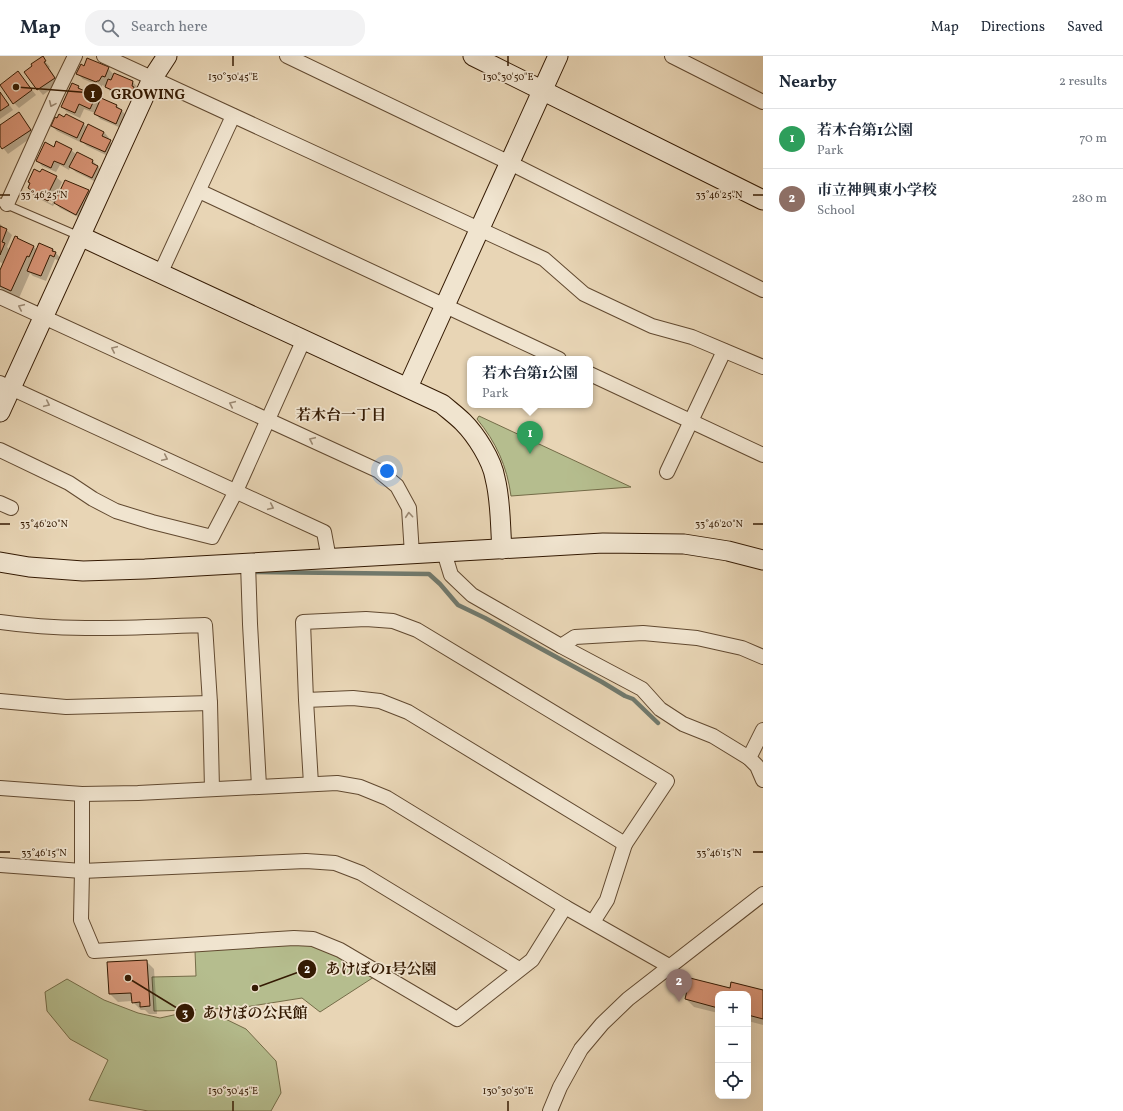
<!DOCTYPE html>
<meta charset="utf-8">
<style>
:root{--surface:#fff;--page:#f2f2f3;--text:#1f2937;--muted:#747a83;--line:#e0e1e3;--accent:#8f2418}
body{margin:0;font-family:Vollkorn,"Noto Serif JP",serif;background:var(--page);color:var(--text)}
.controls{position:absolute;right:12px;bottom:12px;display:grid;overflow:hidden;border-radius:8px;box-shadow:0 4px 16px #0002}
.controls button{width:36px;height:36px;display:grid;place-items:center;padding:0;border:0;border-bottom:1px solid var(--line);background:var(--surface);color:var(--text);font:20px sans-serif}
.you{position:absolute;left:387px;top:415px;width:14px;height:14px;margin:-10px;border:3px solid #fff;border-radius:50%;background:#1a73e8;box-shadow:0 0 0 6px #1a73e833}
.badge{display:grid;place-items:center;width:26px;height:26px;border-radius:50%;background:var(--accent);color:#fff;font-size:13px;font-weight:700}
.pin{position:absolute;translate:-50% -33px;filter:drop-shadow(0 1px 2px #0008)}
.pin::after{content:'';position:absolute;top:21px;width:14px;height:12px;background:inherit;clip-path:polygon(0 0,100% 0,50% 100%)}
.popup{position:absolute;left:467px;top:300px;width:126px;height:52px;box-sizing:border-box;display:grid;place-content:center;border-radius:8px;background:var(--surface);filter:drop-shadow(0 1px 3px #0005);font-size:13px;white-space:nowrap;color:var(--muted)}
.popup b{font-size:15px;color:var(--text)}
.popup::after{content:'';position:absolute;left:50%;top:100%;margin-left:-8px;border:8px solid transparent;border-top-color:var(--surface)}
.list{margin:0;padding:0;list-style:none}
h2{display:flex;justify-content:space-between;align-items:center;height:52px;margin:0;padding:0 16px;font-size:17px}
h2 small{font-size:13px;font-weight:400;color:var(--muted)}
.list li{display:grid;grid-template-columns:26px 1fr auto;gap:12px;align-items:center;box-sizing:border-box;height:60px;padding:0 16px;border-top:1px solid var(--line)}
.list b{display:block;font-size:15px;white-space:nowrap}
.list p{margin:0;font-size:13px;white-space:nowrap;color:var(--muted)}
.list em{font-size:13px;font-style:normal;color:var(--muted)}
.icon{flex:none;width:22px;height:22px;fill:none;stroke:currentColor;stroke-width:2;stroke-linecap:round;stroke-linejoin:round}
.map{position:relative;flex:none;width:763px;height:1055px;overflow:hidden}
header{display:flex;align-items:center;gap:24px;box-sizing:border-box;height:56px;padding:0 20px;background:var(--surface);border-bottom:1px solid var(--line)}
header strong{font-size:19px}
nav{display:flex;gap:22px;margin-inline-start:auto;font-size:14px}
.search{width:280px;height:36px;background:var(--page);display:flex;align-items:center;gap:10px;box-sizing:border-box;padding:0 14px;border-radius:16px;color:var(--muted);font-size:15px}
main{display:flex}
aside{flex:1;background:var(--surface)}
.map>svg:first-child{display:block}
.green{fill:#b5bd8e;stroke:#746c48}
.shadow{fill:#0003;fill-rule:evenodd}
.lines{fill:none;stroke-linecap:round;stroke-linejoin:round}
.stream{stroke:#70796d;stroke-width:4.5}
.building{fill:#d89476;stroke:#341a03}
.lane-casing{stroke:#614930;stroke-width:9}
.street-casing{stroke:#614930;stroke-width:16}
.secondary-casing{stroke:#341a03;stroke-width:21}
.lane{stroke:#f0e4cf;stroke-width:7}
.street{stroke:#f0e4cf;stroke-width:14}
.secondary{stroke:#f0e4cf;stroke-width:19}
.oneway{stroke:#9b8973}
.ticks{fill:none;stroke:#341a03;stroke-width:1.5}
.labels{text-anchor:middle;stroke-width:3.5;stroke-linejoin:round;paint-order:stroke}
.neighbourhood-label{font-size:15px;font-weight:bold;fill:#341a03;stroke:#f0e4cf}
.ticks-label{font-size:10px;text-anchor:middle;fill:#341a03;stroke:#f0e4cf;stroke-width:3.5;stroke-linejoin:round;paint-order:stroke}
.leader{fill:none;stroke:#341a03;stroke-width:1.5}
.callout-dot{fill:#341a03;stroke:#f0e4cf;stroke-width:1.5}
.mark-label{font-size:12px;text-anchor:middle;font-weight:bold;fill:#fff}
.callout-label{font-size:15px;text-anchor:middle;font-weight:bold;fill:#341a03;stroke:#f0e4cf;stroke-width:3.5;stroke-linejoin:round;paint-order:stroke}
</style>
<header>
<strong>Map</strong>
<div class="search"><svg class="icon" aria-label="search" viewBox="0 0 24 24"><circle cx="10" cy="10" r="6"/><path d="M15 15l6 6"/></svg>Search here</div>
<nav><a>Map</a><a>Directions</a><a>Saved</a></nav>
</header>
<main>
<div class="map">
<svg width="763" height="1055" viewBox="0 0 763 1055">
<rect width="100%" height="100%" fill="#e8d5b5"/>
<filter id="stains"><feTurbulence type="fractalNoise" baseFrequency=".005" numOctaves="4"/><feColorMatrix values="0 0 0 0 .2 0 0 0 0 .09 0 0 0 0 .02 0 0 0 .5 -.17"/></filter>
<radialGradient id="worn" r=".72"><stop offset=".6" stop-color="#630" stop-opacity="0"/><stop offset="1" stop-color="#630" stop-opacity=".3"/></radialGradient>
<!-- green -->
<g class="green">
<path d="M 479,360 L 631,431 L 511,440 C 507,410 496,386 477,363 Z"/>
<path d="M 282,888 C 290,888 299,888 307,889 C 331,894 353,908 374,921 L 320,956 L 302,942 L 239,952 L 205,953 L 246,973 L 276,1005 L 281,1037 L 271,1055 L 148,1055 L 89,1044 L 108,1004 L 70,983 L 47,955 L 45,936 L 67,923 L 104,944 L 138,957 L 160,962 L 196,954 L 154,955 L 152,921 L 196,920 L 195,895 Z"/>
</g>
<!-- shadow -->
<g class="shadow">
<path d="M 42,2 L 50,11 L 49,12 L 59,27 L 43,39 L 38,33 Z"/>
<path d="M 85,11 L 108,12 L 113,18 L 133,26 L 138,32 L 135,46 L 111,36 L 106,31 L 102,29 L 102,31 L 83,23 L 78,18 Z"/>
<path d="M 18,17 L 36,39 L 19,52 L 14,47 Z"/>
<path d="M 78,31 L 82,34 L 96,40 L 100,45 L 102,43 L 117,50 L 127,60 L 121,72 L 100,63 L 95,57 L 84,53 L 80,62 L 67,56 L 62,51 Z"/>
<path d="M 96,31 L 101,35 L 100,37 L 95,34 Z"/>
<path d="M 0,36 L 13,54 L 0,63 Z"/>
<path d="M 19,57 L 35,79 L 8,98 L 0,88 L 0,70 Z"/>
<path d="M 83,67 L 87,72 L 104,76 L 109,82 L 108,84 L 115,90 L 110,101 L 87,90 L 82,86 L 82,87 L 57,75 L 52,70 Z"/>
<path d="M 54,92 L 71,94 L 77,99 L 77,97 L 93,105 L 103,116 L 98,127 L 76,116 L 70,111 L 69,114 L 60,109 L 56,116 L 42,110 L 37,104 Z"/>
<path d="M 41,117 L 56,121 L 62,126 L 55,141 L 57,142 L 88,135 L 93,140 L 82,163 L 60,152 L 55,147 L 53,150 L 36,141 L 31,136 ZM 36,138 L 53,146 L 52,148 L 36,140 Z"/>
<path d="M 0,168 L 12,179 L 7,191 L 10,194 L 16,181 L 33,190 L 37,194 L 53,193 L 60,202 L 59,205 L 55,203 L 46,225 L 33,220 L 30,217 L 19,242 L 3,235 L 0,232 L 0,217 L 4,208 L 0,206 Z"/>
<path d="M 146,905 L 154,913 L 157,958 L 149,958 L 145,954 L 141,954 L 132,945 L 118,946 L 110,938 Z"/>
<path d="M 730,933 L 763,935 L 763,969 L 748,965 L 748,938 L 718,938 L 718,957 L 694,951 L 686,943 Z"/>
</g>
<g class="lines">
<!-- stream -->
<path class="stream" d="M 255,516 L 429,518 L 440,528 L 458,549 L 485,562 L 602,626 L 625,640 L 633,643 L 658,667"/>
</g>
<!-- building -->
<g class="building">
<path d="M 43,0 L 46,5 L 44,6 L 55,22 L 37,34 L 24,16 L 32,10 L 31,8 Z"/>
<path d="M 87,2 L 109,11 L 105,21 L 102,20 L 99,25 L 97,25 L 96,26 L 76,18 L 81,8 L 84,10 Z"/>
<path d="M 18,15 L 32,34 L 13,48 L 0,29 Z"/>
<path d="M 114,17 L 133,25 L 132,30 L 134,31 L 130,42 L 105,31 L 108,23 L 111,24 Z"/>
<path d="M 72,27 L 79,30 L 78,32 L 96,40 L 90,53 L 79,48 L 75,57 L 61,51 Z"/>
<path d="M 96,30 L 99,32 L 98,35 L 94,34 Z"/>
<path d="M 0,36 L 9,49 L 0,55 Z"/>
<path d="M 101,42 L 117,49 L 116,51 L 122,54 L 116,68 L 94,58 Z"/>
<path d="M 19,56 L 31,74 L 2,93 L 0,90 L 0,69 Z"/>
<path d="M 59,58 L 64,61 L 66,58 L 84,67 L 77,82 L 51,70 L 55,61 L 57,62 Z"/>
<path d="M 88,68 L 104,76 L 102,80 L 111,84 L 105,96 L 80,85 Z"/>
<path d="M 56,85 L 72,93 L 64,109 L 54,105 L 51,112 L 36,105 L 45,86 L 54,91 Z"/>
<path d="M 77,96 L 93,104 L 92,107 L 98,110 L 92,122 L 69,111 Z"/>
<path d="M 34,113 L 40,116 L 42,113 L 57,120 L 49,136 L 52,137 L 48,145 L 29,136 L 31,134 L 28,132 L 30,127 L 28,126 Z"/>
<path d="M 65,124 L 89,134 L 76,159 L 54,147 L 55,145 L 53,144 L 55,140 L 57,141 Z"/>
<path d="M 0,170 L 7,173 L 2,186 L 5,187 L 0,199 Z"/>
<path d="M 15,180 L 18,181 L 17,182 L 34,190 L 29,201 L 27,200 L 11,235 L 0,230 L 0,214 Z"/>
<path d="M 39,187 L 53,193 L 52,195 L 56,196 L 54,201 L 50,199 L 41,220 L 27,215 Z"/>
<path d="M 147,904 L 150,950 L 140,951 L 140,946 L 132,947 L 131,937 L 109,938 L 107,906 Z"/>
<path d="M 690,922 L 730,932 L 731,926 L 763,934 L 763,963 L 748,959 L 748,938 L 718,938 L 718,952 L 685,943 Z"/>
</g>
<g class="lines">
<defs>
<path id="lane" d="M 0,146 L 79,180"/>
<g id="street">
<path d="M 104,0 L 544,203 L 584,238 L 652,270 L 692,281 L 763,311"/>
<path d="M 287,0 L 510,107 L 763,234"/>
<path d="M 672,0 L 763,46"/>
<path d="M 199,135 L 559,303"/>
<path d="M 7,148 L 57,37 L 75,0"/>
<path d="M 160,218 L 233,60"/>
<path d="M 0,241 L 379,415 L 397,430 L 409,452 L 412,498"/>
<path d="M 590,318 L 763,399"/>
<path d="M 0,327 L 324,476 L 329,503"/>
<path d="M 0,394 L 69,427 L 93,443 L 116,455 L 152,466 L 212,481 L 236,435 L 304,283"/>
<path d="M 667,416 L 724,295"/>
<path d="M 0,447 L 11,452"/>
<path d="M 444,496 L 451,519 L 472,539 L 561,590 L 642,633 L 660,653 L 683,668 L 713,680 L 749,702"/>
<path d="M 248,507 L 250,568 L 259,730"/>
<path d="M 0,566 C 68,576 137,571 205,569 L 210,647 L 212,733"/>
<path d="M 561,590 L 575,581 L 643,577 L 697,582 L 742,592 L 763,601"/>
<path d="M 306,644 L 353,642 L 380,645 L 408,656 L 625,788 L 667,725 L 417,574 L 393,565 L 366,563 L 303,566 L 306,644 L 311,728"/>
<path d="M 0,645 L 66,651 L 210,647"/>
<path d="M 763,674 L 749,702 L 757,710 L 763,724"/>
<path d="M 0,732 L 82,738 L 138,737 L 337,727 L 360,731 L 387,742 L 565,851 L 669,910"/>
<path d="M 82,738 L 82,815 L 81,864 L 94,895 L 294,882 L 313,883 L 340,894 L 457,963 L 532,904 L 565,851"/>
<path d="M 0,809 L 82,815 L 306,805 L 335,807 L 361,817 L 519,913"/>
<path d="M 593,866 L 607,844 L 625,788"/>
<path d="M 550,1055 L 560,1031 L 581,993 L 602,968 L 628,943 L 763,838"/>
</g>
<g id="secondary">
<path d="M 473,0 L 763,144"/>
<path d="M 80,180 L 442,348 C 449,354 457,360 463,366 C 476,379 492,404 495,422 C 501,445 500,469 502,493"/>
<path d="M 408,331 L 558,0"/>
<path d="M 0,356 L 152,23 L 167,0"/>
<path d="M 0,506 L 29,511 L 83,515 L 145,513 L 603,487 L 684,488 L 728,495 L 763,504"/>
</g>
</defs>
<!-- lane casing -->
<use href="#lane" class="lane-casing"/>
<!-- street casing -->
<use href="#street" class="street-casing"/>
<!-- secondary casing -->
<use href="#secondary" class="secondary-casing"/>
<!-- lane -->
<use href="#lane" class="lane"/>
<!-- street -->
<use href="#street" class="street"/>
<!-- secondary -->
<use href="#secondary" class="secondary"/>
</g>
<!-- one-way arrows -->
<defs><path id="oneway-chevron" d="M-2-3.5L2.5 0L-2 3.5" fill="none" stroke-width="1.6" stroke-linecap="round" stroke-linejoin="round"/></defs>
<g class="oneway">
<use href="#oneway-chevron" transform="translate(52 48) rotate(114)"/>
<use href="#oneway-chevron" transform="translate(21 251) rotate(-155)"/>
<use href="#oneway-chevron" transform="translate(114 293) rotate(-155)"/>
<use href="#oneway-chevron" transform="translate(47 348) rotate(25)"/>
<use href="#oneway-chevron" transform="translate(232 348) rotate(-155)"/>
<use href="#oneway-chevron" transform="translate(312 384) rotate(-155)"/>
<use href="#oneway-chevron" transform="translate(165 402) rotate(25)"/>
<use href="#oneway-chevron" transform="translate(271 451) rotate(25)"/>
<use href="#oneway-chevron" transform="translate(409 459) rotate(-95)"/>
</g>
<!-- ticks -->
<path class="ticks" d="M 233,0 L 233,10M 508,0 L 508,10M 0,139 L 10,139M 753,139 L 763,139M 0,468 L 10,468M 753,468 L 763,468M 0,796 L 10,796M 753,796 L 763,796M 233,1045 L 233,1055M 508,1045 L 508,1055"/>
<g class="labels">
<!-- neighbourhood labels -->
<g class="neighbourhood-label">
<text x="341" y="364">若木台一丁目</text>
</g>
</g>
<g class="ticks-label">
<text x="233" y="24">130°30'45"E</text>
<text x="508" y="24">130°30'50"E</text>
<text x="44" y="142">33°46'25"N</text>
<text x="719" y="142">33°46'25"N</text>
<text x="44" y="471">33°46'20"N</text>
<text x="719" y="471">33°46'20"N</text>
<text x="44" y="800">33°46'15"N</text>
<text x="719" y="800">33°46'15"N</text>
<text x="233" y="1038">130°30'45"E</text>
<text x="508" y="1038">130°30'50"E</text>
</g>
<!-- callouts -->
<path class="leader" d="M16 31L93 37M255 932L307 913M128 922L185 957"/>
<g class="callout-dot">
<circle cx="16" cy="31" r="4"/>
<circle cx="255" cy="932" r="4"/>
<circle cx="128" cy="922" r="4"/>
<circle cx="93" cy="37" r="10"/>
<circle cx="307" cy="913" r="10"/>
<circle cx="185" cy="957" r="10"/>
</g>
<g class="mark-label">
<text x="93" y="42">1</text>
<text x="307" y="917">2</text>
<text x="185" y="961">3</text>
</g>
<g class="callout-label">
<text x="148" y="43">GROWING</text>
<text x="381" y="918">あけぼの1号公園</text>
<text x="255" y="962">あけぼの公民館</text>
</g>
<rect width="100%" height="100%" filter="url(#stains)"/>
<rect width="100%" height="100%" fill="url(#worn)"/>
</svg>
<div class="controls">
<button>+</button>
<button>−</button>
<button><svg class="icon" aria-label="locate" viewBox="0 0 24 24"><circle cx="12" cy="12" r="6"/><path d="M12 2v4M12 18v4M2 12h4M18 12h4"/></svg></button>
</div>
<div class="you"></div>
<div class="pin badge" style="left:530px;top:398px;background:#2e9e5b">1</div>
<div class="popup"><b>若木台第1公園</b>Park</div>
<div class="pin badge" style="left:679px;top:946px;background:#8d6e63">2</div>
</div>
<aside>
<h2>Nearby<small>2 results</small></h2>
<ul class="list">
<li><span class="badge" style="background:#2e9e5b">1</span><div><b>若木台第1公園</b><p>Park</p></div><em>70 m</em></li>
<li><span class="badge" style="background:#8d6e63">2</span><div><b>市立神興東小学校</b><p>School</p></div><em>280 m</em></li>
</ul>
</aside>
</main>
